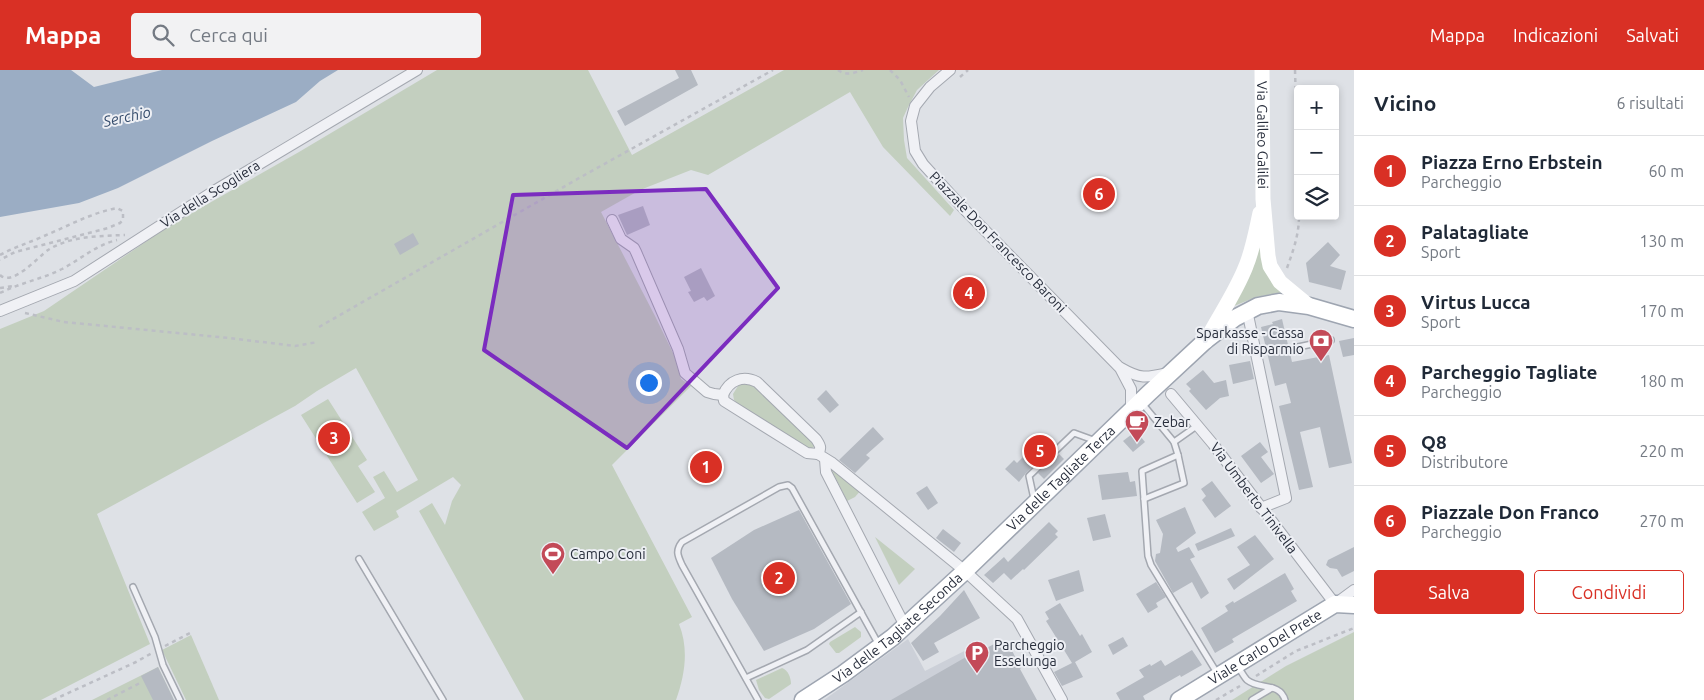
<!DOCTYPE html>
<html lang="it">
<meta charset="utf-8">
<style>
:root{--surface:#fff;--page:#f2f2f3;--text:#1f2937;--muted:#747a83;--line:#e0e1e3;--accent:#d93025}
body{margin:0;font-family:Ubuntu,sans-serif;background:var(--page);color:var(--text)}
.controls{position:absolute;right:15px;top:15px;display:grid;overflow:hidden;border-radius:5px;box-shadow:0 2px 8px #0003}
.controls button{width:45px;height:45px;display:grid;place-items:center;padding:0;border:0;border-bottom:1px solid var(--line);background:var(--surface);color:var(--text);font:25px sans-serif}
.you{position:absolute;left:648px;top:312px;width:18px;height:18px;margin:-12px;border:4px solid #fff;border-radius:50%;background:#1a73e8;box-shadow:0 0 0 8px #1a73e833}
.badge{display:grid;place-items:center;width:32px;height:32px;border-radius:50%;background:var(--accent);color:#fff;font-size:16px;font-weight:700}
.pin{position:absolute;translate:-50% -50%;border:2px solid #fff;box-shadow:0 1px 5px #0006}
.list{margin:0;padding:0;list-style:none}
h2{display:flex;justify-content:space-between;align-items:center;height:65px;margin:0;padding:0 20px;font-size:21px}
h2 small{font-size:16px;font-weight:400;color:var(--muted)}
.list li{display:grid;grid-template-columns:32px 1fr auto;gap:15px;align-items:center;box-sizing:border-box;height:70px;padding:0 20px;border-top:1px solid var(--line)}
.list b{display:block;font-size:19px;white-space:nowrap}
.list p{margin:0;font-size:16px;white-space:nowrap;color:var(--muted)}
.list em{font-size:16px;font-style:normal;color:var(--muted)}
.actions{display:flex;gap:10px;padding:15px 20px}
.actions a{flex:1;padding:11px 0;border:1px solid var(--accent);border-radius:5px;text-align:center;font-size:18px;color:var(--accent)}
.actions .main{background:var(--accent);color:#fff}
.icon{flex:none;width:28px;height:28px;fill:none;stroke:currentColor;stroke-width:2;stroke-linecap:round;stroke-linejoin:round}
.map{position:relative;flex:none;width:1354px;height:630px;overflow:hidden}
header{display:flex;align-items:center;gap:30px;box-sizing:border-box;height:70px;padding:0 25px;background:var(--accent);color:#fff}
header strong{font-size:24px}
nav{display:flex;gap:28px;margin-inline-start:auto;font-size:18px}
.search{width:350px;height:45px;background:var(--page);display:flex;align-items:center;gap:12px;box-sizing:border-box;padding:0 18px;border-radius:5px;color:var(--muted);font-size:19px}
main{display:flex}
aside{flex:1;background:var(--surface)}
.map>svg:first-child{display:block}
.built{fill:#ccd0d8}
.green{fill:#c3cfbf}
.water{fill:#9badc4}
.building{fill:#b5bac2}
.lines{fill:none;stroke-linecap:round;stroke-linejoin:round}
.service-casing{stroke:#a4a8b0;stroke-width:8}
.minor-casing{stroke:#a4a8b0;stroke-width:12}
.primary-casing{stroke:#9ea5b1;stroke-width:19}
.path{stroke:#bcbec5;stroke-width:2.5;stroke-dasharray:4 4;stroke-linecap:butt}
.service{stroke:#f0f1f5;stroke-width:5}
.minor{stroke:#f0f1f5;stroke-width:10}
.secondary{stroke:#fff;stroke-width:15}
.primary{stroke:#fff;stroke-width:16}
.marked{fill:#7b2cbf;fill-opacity:0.2;stroke:#7b2cbf;stroke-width:4;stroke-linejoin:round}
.labels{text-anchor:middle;stroke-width:4;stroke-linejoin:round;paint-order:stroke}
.street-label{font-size:14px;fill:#282e3c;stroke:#edeff4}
.poi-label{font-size:14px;fill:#282e3c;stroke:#edeff4;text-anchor:start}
.water-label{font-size:15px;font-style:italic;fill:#354c6c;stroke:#edeff4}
</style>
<header>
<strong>Mappa</strong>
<div class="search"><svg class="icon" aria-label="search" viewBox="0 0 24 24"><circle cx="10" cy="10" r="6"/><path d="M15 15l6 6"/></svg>Cerca qui</div>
<nav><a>Mappa</a><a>Indicazioni</a><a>Salvati</a></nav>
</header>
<main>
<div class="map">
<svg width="1354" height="630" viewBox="0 0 1354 630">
<rect width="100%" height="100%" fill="#dee1e6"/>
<!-- built -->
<path class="built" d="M 908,569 L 925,601 L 982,572 L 1013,630 L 824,630 Z"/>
<!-- green -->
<g class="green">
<path d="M 437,0 L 588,0 L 632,85 L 784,0 L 939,0 L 917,20 L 908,37 L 903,48 L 904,70 L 907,88 L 954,140 L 950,146 L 883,77 L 850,22 L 708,105 L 691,100 L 640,120 L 601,142 L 655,246 L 675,287 L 681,309 L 691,316 L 612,395 L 692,547 L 679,554 C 689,579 685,605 676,630 L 524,630 L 419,441 L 432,433 L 445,455 L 452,431 L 461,415 L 453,407 L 396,441 L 399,447 L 374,461 L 362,442 L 385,428 L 373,407 L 384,401 L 397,422 L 418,410 L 356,298 L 317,321 L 295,336 L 97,444 L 150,574 L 41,630 L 0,630 L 0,259 L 44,241 L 169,156 L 299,82 Z"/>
<path d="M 1260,178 L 1283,222 L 1256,227 L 1234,236 L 1257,179 Z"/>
<path d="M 743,312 L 750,313 L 814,371 L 814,377 L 809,379 L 738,334 L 734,330 L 733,324 L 738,316 Z"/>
<path d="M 328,329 L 367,390 L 358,396 L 375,422 L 357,433 L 301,345 Z"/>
<path d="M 832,398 L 861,420 L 855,427 L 847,431 L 832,401 Z"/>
<path d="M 875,467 L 915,499 L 899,515 Z"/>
<path d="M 855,557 L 861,562 L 861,567 L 839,583 L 836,583 L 829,574 L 830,572 Z"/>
<path d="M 1354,562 L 1354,630 L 1232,630 L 1286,596 Z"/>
<path d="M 191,565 L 219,630 L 186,630 L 162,580 Z"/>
<path d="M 158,597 L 174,630 L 92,630 Z"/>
<path d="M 782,598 C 788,600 791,608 791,614 L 769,629 L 765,628 L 759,620 L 756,610 Z"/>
</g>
<!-- water -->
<path class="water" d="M 0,0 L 71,0 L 94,17 L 162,0 L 338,0 L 320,11 L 296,32 L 212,71 L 118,118 L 79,133 L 0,147 Z"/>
<!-- building -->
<g class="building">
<path d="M 675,0 L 691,0 L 698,15 L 625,56 L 617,41 L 679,8 Z"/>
<path d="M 643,136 L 650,155 L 627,165 L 618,145 Z"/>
<path d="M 413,163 L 419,174 L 400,185 L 394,174 Z"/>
<path d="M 1328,172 L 1340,185 L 1330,196 L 1346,201 L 1341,220 L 1309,212 L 1306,193 Z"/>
<path d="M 701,198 L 715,226 L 707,231 L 704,227 L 694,232 L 688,222 L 691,221 L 684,207 Z"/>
<path d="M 1282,249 L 1292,292 L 1329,285 L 1352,393 L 1329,398 L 1320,357 L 1300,362 L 1313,417 L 1299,420 L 1279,336 L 1291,333 L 1286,313 L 1275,316 L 1261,257 L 1273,254 L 1272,252 Z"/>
<path d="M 1354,268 L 1354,285 L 1343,287 L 1339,271 Z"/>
<path d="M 1250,291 L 1254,309 L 1233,314 L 1229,295 Z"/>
<path d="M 1203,300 L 1214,313 L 1226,310 L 1229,326 L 1220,328 L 1206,340 L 1189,321 L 1191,319 L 1186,314 Z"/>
<path d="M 826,320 L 839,335 L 830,343 L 817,329 Z"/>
<path d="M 873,357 L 884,369 L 866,385 L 870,388 L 855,403 L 839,390 Z"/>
<path d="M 1136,361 L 1145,372 L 1133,382 L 1123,371 Z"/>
<path d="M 1042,368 L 1052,378 L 1026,403 L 1019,412 L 1005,399 L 1014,390 L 1017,393 Z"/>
<path d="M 1260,372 L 1268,382 L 1261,387 L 1274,404 L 1261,413 L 1241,386 Z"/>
<path d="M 1059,384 L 1064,389 L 1044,409 L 1038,403 Z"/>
<path d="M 1128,402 L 1130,412 L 1135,411 L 1137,426 L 1102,430 L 1098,405 Z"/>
<path d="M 1212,411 L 1231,436 L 1215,448 L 1202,430 L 1206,426 L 1201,419 Z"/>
<path d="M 927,416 L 938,433 L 928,440 L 916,423 Z"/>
<path d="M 1185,437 L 1196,463 L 1176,478 L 1178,482 L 1189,477 L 1195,487 L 1190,489 L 1209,523 L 1201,529 L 1192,512 L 1173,523 L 1155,491 L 1156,484 L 1160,483 L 1163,464 L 1156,450 Z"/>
<path d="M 799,440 L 851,534 L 814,559 L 764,581 L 732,529 L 711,488 L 754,460 Z"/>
<path d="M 1105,444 L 1111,467 L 1093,471 L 1087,448 Z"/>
<path d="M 1049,452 L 1058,461 L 1055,464 L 1058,467 L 1024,500 L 1023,499 L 1011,510 L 1004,503 L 993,513 L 984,505 L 1004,487 L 1008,492 Z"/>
<path d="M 1231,458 L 1235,466 L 1198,481 L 1195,474 Z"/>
<path d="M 943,459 L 961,473 L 954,482 L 936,468 Z"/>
<path d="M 1255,465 L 1274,489 L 1234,520 L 1227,509 L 1250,495 L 1237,477 Z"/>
<path d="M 1354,477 L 1354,501 L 1342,507 L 1337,499 L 1330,498 L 1326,495 L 1328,490 Z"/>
<path d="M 1079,500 L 1084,521 L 1056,531 L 1048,510 Z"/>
<path d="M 1285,503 L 1294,519 L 1291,521 L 1297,531 L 1232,569 L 1234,572 L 1215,583 L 1201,558 L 1228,541 L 1225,536 L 1233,531 L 1234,533 Z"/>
<path d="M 1156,512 L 1166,527 L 1156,533 L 1158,537 L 1148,543 L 1136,524 Z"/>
<path d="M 964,520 L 980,548 L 934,573 L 939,582 L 923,591 L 911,573 L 940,546 Z"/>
<path d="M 1060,533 L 1080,566 L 1082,564 L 1092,582 L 1075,592 L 1083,607 L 1062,616 L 1054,602 L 1072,593 L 1046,551 L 1049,549 L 1045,542 Z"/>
<path d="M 1123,567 L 1128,576 L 1113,585 L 1108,575 Z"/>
<path d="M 1007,571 L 1021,598 L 1020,599 L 1037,630 L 891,630 L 980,579 L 981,581 L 994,574 L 996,577 Z"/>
<path d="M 1192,580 L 1202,595 L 1181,607 L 1180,605 L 1143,626 L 1145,630 L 1120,630 L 1116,623 L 1144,607 L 1139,600 L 1150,594 L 1151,596 L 1161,590 L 1165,596 Z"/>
<path d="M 158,597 L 174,630 L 153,630 L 141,606 Z"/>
</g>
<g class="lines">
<defs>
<g id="service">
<path d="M 1298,277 L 1331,270"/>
<path d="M 1141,332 L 1174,372 L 1178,385 L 1142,401 L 1148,486 L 1151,495 L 1217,603"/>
<path d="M 1174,372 L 1198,355"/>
<path d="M 1034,429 L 1029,406 L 1074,363 L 1096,371"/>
<path d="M 1144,429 L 1184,413 L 1178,385"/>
<path d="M 359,489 L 443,630"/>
<path d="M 133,517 L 155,567 L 163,595 L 180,630"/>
<path d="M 1238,597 C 1241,601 1244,607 1247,610 C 1259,620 1280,612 1285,630"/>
<path d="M 746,608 L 807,580 L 861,542"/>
<path d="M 758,630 L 682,495 C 678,486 675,481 682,472 L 779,417 L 788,415 L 792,418 L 879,575"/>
<path d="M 1252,630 L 1272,618"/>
</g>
<g id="minor">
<path d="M 950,0 L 930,17 L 915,36 L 911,51 L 915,81 L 923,94 L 964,139 L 1120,298 L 1131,319 L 1131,341"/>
<path d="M 612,150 L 621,169 L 634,178 L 636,182 L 678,279 L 685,303 L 707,322 L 714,324 L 723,325"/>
<path d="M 1247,240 L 1286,428 L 1261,438"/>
<path d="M 0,241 L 74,211 L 214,121 L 417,0"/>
<path d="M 1121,298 C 1140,309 1146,308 1167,303"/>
<path d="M 1171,324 L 1213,374 L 1335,534 L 1354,520"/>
<path d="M 723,325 C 729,310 743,305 757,312 L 816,369 C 820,375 822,378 818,384 L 831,392 L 965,501 L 1017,549 L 1062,630"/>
<path d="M 723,325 L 724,331 L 807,383 L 818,384"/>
<path d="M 825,389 L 826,402 L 905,556"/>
</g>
<g id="primary">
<path id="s2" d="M 803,630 L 843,604 L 893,567 L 965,501 L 1148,324 L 1205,271 L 1235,248 L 1258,236 L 1279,232 L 1309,236 L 1354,249"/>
<path id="s3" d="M 1179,630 L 1335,534 L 1354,535"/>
</g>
</defs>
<!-- service casing -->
<use href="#service" class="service-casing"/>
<!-- minor casing -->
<use href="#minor" class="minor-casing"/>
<!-- primary casing -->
<use href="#primary" class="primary-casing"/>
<!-- path -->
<g class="path">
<path d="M 838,0 C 846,6 854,3 863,0"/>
<path d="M 890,0 L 900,10 L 909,27"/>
<path d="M 1295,0 L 1298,102"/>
<path d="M 960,7 L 968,0"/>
<path d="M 0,185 C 14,177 29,173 44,166 C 68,156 91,143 117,138 L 123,141 L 123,150 L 120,153 L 108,158 L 15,182 L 0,190"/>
<path d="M 1287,198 C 1293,181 1299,165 1299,146"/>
<path d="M 0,205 C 12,217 37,188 48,180 C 70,166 99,166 125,165"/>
<path d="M 0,218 L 13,216"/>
<path d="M 0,223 C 20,213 42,209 62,199 C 81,189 96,175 117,170"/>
<path d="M 25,243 L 64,252 L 229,268 L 295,276 L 318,272"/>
<path d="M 319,257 L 581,107 L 773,0"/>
<path d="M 165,576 L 190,563"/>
<path d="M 1256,606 L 1296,581 L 1354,558"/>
<path d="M 53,630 L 136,592 L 152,583"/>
<path d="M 107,630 L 140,613"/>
<path d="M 1216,630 L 1240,616"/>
</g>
<!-- service -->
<use href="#service" class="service"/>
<!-- minor -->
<use href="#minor" class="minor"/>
<!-- secondary -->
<g class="secondary">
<path id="s1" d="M 1262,0 L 1263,129 L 1268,186 L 1270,196 L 1280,212 L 1309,236"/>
<path d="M 1206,271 C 1219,246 1236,222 1246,196 C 1253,179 1256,161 1260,143"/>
</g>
<!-- primary -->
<use href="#primary" class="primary"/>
</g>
<!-- marked area -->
<path class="marked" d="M 706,119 L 778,218 L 627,378 L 484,280 L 513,125 Z"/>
<!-- icons -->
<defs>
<symbol id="bank-pin" viewBox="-11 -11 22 30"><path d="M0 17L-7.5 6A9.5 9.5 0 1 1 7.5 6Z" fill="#c34a58" stroke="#edeff4"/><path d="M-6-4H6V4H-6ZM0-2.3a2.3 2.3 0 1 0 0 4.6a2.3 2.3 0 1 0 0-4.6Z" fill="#fff"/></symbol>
<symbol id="cafe-pin" viewBox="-11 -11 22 30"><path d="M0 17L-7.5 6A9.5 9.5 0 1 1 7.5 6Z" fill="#c34a58" stroke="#edeff4"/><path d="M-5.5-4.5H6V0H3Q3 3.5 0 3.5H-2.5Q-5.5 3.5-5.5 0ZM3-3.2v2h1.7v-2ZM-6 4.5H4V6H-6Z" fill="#fff"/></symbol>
<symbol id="stadium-pin" viewBox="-11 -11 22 30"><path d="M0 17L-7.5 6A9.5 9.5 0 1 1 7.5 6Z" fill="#c34a58" stroke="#edeff4"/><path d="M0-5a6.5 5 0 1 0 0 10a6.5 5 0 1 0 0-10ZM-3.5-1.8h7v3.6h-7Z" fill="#fff"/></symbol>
<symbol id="parking-pin" viewBox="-11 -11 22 30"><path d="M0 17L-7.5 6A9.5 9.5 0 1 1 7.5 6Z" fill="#c34a58" stroke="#edeff4"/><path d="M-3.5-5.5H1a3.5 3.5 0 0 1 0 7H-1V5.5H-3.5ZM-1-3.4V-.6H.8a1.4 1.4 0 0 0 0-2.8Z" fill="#fff"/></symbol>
</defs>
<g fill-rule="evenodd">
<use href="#bank-pin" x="1307" y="257" width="28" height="38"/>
<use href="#cafe-pin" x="1123" y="338" width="28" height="38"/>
<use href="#stadium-pin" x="539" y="470" width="28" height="38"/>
<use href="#parking-pin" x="963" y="569" width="28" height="38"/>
</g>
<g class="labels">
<!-- street labels -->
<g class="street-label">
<text dy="5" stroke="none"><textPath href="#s1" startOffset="65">Via Galileo Galilei</textPath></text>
<text transform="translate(210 124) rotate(-32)" y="5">Via della Scogliera</text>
<text transform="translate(998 172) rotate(46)" y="5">Piazzale Don Francesco Baroni</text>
<text dy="5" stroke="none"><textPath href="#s2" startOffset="341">Via delle Tagliate Terza</textPath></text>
<text transform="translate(1254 428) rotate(53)" y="5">Via Umberto Tinivella</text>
<text dy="5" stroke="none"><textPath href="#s2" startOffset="119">Via delle Tagliate Seconda</textPath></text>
<text dy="5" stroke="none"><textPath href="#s3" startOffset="101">Viale Carlo Del Prete</textPath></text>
</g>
<!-- poi labels -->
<g class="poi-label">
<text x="1304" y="268" text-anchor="end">Sparkasse - Cassa<tspan x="1304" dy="16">di Risparmio</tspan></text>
<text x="1154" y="357">Zebar</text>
<text x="570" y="489">Campo Coni</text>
<text x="994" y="580">Parcheggio<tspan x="994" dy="16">Esselunga</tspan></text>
</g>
<!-- water labels -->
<g class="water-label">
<text transform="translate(127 47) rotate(-12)" y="5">Serchio</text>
</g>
</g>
</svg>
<div class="controls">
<button>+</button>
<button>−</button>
<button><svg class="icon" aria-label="layers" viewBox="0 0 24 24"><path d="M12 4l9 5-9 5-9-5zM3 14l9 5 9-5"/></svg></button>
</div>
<div class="you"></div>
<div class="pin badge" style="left:706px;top:397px">1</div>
<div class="pin badge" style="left:779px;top:508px">2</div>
<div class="pin badge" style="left:334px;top:368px">3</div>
<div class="pin badge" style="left:969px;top:223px">4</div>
<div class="pin badge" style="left:1040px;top:381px">5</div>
<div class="pin badge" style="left:1099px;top:124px">6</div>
</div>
<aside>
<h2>Vicino<small>6 risultati</small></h2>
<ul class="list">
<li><span class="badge">1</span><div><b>Piazza Erno Erbstein</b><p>Parcheggio</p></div><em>60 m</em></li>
<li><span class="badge">2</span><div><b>Palatagliate</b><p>Sport</p></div><em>130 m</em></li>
<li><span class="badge">3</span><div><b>Virtus Lucca</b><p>Sport</p></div><em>170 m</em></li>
<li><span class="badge">4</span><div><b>Parcheggio Tagliate</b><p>Parcheggio</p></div><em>180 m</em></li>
<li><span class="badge">5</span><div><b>Q8</b><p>Distributore</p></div><em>220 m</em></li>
<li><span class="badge">6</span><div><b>Piazzale Don Franco</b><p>Parcheggio</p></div><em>270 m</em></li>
</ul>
<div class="actions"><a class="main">Salva</a><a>Condividi</a></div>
</aside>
</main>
